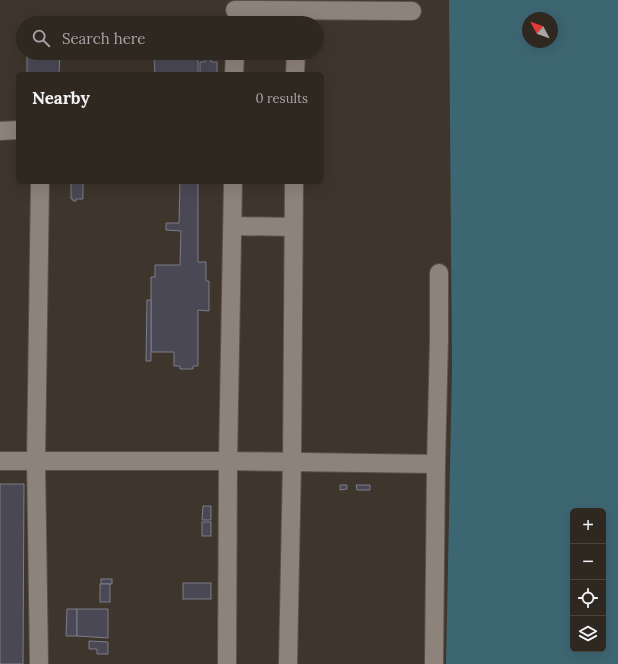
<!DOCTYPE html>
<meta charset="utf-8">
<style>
:root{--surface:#2e2821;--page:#36302a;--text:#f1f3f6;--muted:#a7a6a5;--line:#49443f}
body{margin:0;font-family:Lora,serif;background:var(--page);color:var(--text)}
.controls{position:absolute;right:12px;bottom:12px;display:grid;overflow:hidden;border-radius:6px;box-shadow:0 4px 16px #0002}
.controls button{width:36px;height:36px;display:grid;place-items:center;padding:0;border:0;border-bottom:1px solid var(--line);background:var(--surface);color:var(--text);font:20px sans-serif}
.compass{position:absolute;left:522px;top:12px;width:36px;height:36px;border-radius:50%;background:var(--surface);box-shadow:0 4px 16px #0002;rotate:311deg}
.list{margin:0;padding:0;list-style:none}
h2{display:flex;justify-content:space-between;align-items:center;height:52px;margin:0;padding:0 16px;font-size:17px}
h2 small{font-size:13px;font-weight:400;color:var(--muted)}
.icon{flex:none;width:22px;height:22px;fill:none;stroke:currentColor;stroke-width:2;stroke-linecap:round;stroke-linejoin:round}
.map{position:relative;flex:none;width:618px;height:664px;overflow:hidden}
.search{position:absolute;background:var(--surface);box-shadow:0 4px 16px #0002;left:16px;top:16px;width:308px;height:44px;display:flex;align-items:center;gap:10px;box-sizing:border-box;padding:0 14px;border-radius:22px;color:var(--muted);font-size:15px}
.panel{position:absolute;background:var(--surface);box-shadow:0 4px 16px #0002;left:16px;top:72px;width:308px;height:112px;border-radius:6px}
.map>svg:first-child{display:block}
.water{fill:#3d6673;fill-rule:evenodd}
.building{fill:#494854;stroke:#7e7d8a}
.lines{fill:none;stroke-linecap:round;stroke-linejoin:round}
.minor-casing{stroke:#5a524a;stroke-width:20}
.minor{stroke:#8e837a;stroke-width:18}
</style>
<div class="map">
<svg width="618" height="664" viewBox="0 0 618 664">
<rect width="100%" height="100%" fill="#3e352c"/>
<!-- water -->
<path class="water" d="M 449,0 L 618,0 L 618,664 L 446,664 L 452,367 ZM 528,18 L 552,18 L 552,42 L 528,42 ZM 573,511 L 603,511 L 603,649 L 573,649 Z"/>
<!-- building -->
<g class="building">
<path d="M 27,53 L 60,53 L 59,74 L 27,74 Z"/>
<path d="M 154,58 L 198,58 L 198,74 L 155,74 Z"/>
<path d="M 205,59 L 211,59 L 211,62 L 217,62 L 217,74 L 200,74 L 200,62 L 205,62 Z"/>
<path d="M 71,182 L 85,182 L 85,183 L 83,183 L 83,199 L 76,199 L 76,201 L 73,201 L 73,199 L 71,199 Z"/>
<path d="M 180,182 L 198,182 L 198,262 L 206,262 L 206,281 L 209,281 L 209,311 L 198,310 L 198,366 L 193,366 L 193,369 L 180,369 L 180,366 L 174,366 L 174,352 L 151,352 L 151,277 L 155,277 L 155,265 L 180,265 L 181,231 L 166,230 L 166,223 L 179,223 Z"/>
<path d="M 147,300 L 151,300 L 151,361 L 146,361 Z"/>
<path d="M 0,484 L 24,484 L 23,664 L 0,664 Z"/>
<path d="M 340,485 L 347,485 L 347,489 L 340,490 Z"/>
<path d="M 356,485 L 370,485 L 370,490 L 357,490 Z"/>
<path d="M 203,506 L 211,506 L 211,520 L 202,520 Z"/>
<rect x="202" y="522" width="9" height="14"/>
<rect x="101" y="579" width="11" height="5"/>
<rect x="183" y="583" width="28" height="16"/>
<rect x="100" y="584" width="10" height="18"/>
<path d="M 67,609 L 77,609 L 77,636 L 66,636 Z"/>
<path d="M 77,609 L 108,609 L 108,638 L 77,636 Z"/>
<path d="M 89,641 L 108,642 L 108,654 L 97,654 L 97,649 L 89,649 Z"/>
</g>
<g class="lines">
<defs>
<g id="minor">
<path d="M 235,10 L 412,11"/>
<path d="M 234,74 L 235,53"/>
<path d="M 295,74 L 296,53"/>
<path d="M 0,131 L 18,130"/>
<path d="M 233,226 L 293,227"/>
<path d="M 0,461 L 228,461 L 436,464"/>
<path d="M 39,664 L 36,461 L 40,182"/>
<path d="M 227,664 L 228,461 L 233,182"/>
<path d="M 288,664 L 292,462 L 294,182"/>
<path d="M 434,664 L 436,464 L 439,339 L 439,273"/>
</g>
</defs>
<!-- minor casing -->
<use href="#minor" class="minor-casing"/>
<!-- minor -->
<use href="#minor" class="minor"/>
</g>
</svg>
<div class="controls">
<button>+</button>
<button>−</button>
<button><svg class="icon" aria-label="locate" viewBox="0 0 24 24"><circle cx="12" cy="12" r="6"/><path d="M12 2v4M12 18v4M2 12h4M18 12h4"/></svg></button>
<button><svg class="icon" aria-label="layers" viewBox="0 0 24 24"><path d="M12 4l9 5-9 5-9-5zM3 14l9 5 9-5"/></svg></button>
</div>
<svg class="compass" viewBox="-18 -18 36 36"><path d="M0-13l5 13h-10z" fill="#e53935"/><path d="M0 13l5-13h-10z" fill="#a7a6a5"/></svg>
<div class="search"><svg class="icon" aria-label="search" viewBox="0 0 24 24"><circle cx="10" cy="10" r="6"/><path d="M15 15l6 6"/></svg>Search here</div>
<section class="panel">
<h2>Nearby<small>0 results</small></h2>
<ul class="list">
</ul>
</section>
</div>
